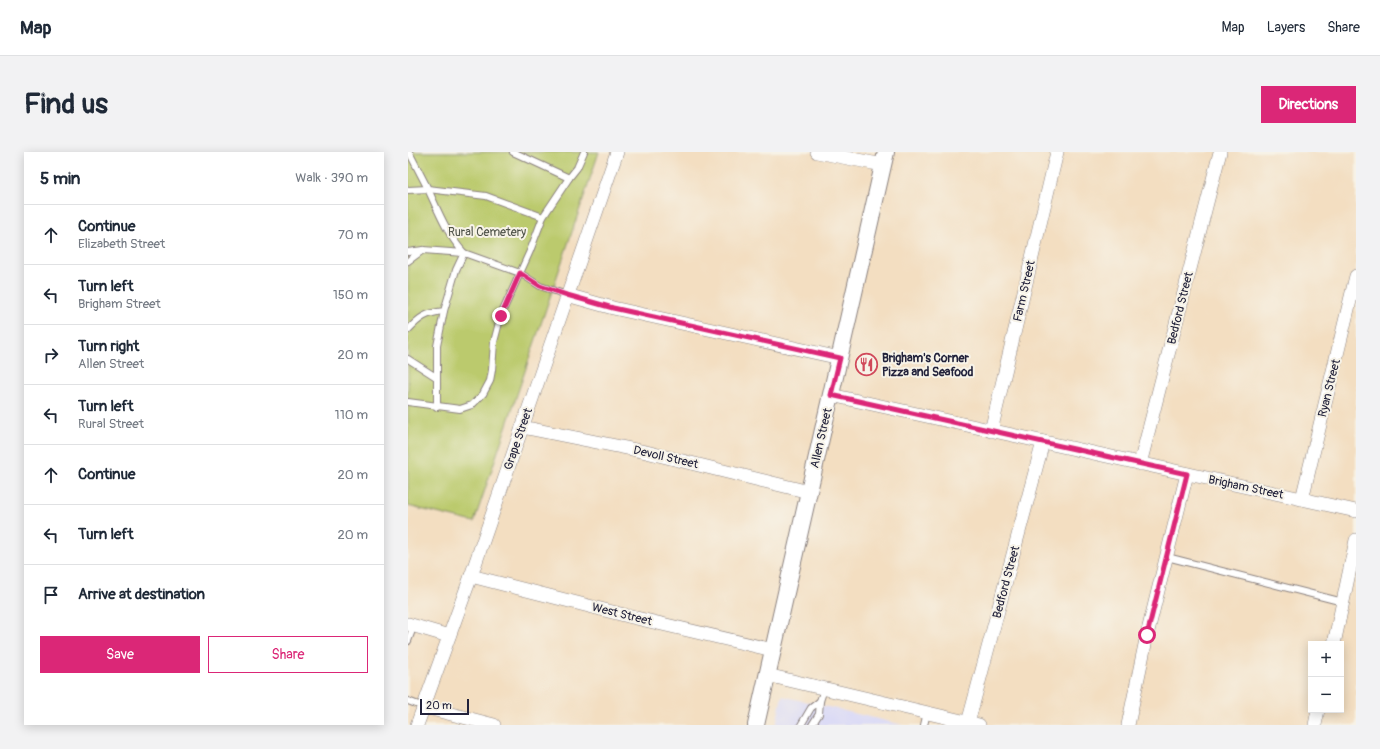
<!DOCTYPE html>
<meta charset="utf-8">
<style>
:root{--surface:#fff;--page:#f2f2f3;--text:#1f2937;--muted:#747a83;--line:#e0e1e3;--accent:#db2777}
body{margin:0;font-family:Pangolin,sans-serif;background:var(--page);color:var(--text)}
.controls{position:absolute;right:12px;bottom:12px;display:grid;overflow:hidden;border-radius:0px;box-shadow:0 2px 10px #0003}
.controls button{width:36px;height:36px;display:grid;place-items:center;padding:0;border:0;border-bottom:1px solid var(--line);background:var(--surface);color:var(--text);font:20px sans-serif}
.scale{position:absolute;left:12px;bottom:10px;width:49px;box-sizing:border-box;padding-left:4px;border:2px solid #22223b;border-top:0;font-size:11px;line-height:14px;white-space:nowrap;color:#22223b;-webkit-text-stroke:3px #f7f3e8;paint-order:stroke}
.stop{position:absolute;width:12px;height:12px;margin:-9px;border:3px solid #db2777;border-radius:50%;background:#fff}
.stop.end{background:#db2777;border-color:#fff;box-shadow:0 1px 4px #0008}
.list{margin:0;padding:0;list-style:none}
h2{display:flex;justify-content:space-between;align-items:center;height:52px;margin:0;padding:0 16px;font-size:17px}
h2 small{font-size:13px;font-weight:400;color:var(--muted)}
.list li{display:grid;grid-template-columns:26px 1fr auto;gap:12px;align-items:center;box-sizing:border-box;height:60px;padding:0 16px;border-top:1px solid var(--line)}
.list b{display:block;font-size:15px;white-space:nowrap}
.list p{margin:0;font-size:13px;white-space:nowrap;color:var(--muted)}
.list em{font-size:13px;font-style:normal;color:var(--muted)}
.actions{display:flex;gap:8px;padding:12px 16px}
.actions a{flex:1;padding:9px 0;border:1px solid var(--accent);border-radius:0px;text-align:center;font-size:14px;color:var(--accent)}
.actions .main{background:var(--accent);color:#fff}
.icon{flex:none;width:22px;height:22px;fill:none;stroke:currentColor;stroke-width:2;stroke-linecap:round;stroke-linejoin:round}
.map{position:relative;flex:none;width:948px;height:573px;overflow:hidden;border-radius:0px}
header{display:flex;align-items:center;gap:24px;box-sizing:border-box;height:56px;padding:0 20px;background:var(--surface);border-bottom:1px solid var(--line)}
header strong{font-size:19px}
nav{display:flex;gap:22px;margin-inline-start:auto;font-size:14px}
.intro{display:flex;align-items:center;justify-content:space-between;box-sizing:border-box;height:96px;padding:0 24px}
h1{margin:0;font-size:28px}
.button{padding:10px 18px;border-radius:0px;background:var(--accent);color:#fff;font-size:14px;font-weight:700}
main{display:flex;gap:24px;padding:0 24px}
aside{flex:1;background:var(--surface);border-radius:0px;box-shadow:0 2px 10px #0003}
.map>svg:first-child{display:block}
.built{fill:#d7d7f8}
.green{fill:#bbca6d;stroke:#6e7654}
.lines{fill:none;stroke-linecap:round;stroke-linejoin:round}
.service-casing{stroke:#8a807e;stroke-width:8}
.minor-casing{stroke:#8a807e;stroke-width:14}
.tertiary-casing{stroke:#8a807e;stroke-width:18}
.service{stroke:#fff;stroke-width:6}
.minor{stroke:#fff;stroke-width:13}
.tertiary{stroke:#fff;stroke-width:16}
.route{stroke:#db2777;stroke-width:5}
.labels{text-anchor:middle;stroke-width:4;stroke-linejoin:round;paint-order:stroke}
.park-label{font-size:12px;fill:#50544a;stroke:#f7f3e8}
.street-label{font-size:12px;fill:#22223b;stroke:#f7f3e8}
.poi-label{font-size:12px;font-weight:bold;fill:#22223b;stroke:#f7f3e8;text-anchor:start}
</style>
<header>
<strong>Map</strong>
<nav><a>Map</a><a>Layers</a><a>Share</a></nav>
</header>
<div class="intro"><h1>Find us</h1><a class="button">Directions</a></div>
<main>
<aside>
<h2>5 min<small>Walk · 390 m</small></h2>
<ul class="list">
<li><svg class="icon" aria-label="ahead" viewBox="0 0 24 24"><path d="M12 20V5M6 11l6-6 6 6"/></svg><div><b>Continue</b><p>Elizabeth Street</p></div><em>70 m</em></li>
<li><svg class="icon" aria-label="left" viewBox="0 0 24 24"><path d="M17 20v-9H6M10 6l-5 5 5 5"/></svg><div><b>Turn left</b><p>Brigham Street</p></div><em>150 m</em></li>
<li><svg class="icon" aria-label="right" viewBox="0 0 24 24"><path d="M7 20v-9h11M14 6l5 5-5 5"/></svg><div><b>Turn right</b><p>Allen Street</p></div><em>20 m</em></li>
<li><svg class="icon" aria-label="left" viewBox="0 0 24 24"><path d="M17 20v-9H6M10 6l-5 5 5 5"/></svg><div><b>Turn left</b><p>Rural Street</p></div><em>110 m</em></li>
<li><svg class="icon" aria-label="ahead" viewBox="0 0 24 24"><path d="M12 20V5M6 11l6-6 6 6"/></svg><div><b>Continue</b></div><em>20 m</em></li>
<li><svg class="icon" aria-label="left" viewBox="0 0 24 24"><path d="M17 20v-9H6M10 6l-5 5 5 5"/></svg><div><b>Turn left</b></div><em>20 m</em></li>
<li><svg class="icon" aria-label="arrive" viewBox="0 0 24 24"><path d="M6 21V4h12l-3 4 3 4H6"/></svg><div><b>Arrive at destination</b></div></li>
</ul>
<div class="actions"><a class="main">Save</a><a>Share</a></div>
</aside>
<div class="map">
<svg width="948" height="573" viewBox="0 0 948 573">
<rect width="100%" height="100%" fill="#f7f3e8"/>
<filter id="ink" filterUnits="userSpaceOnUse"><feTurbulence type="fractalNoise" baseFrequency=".025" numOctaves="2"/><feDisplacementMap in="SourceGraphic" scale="8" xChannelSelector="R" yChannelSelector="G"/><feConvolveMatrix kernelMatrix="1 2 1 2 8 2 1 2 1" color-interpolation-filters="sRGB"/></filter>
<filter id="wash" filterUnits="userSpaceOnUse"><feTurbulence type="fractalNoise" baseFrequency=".012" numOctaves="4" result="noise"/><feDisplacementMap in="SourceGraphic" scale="16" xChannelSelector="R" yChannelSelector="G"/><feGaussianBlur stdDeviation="0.9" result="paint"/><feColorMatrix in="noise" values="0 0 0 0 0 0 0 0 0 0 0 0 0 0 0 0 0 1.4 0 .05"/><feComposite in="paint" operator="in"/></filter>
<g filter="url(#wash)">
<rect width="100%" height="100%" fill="#f3dec1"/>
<!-- built -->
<path class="built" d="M 374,544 L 495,573 L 368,573 Z"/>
<!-- green -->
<path class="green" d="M 0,0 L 191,0 L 66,370 L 0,354 Z"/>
</g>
<g filter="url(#ink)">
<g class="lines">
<defs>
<g id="service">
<path d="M 1,0 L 20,37 L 78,44 L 135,65"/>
<path d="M 105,0 L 161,26 L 169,16 L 176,0"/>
<path d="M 0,38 L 20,37 C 31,61 39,82 56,101 L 15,98 L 0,100"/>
<path d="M 0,109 L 15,98"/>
<path d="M 0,178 C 12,165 18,161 36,159 L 48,118 L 56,101 L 112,121 L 132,134 L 159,143"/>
<path d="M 0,207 L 28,225"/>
<path d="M 0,250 L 52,257 L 64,253 L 75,242 L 82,229 L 84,218 L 86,190 L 93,163 L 122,99 L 135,65 L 161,26"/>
<path d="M 29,255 L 29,194 L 36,159"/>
<path d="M 759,405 L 935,450"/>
<path d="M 0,489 L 6,473"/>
<path d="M 0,549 L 16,555"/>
<path d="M 393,573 L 403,556 L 412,549"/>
<path d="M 404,573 L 411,562 L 412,549 L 416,537"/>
<path d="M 516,573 L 519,561"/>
</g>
<g id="minor">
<path d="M 409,0 L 475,13"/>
<path d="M 159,143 L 205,156 L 432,206"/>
<path d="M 423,243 L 948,359"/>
<path d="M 114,275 L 238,300 L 401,340"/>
<path d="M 583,279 L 649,0"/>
<path d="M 732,312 L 812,0"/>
<path d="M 894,347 L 948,124"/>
<path d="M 63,424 L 224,465 L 365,498"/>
<path d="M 0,472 L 41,484"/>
<path d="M 926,492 L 948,388"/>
<path d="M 359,523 L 571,573"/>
<path d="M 16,555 L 86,573"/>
<path d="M 560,571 L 635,290"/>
<path d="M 9,573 L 63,424 L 209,0"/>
<path d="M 720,573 L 739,483 L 779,322"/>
<path d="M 907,573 L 910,558"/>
</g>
<path id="tertiary" d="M 348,573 L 478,0"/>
</defs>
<!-- service casing -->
<use href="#service" class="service-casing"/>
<!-- minor casing -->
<use href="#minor" class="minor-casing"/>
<!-- tertiary casing -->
<use href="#tertiary" class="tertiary-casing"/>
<!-- service -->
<use href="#service" class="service"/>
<!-- minor -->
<use href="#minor" class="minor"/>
<!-- tertiary -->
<use href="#tertiary" class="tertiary"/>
</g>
</g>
<g class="lines" filter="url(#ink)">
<!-- route -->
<path class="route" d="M 93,164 L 112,121 L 132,134 L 159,143 L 205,156 L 432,206 L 423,243 L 779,322 L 739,483"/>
</g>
<!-- icons -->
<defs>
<symbol id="restaurant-ring" viewBox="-11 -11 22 22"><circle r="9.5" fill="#f7f3e8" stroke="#d1495b" stroke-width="1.5"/><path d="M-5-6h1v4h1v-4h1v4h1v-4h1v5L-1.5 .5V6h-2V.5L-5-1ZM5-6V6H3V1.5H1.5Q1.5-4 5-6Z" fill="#d1495b"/></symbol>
</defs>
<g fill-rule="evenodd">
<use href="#restaurant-ring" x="446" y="200" width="25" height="25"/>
</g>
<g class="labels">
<!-- park labels -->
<g class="park-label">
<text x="79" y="84">Rural Cemetery</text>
</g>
<!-- street labels -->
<g class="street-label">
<text transform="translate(616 139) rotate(-77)" y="4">Farm Street</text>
<text transform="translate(772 156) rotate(-76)" y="4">Bedford Street</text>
<text transform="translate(921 236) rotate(-76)" y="4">Ryan Street</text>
<text transform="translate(413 286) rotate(-77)" y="4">Allen Street</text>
<text transform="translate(110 287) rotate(-71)" y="4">Grape Street</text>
<text transform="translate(258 305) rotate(13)" y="4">Devoll Street</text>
<text transform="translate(838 335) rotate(12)" y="4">Brigham Street</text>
<text transform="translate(598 430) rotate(-75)" y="4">Bedford Street</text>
<text transform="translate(214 462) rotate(14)" y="4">West Street</text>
</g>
<!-- poi labels -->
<g class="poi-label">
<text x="474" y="210">Brigham's Corner<tspan x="474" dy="14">Pizza and Seafood</tspan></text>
</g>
</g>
</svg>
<div class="controls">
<button>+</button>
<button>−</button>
</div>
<div class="scale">20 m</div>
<div class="stop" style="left:739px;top:483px"></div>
<div class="stop end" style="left:93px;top:164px"></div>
</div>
</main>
